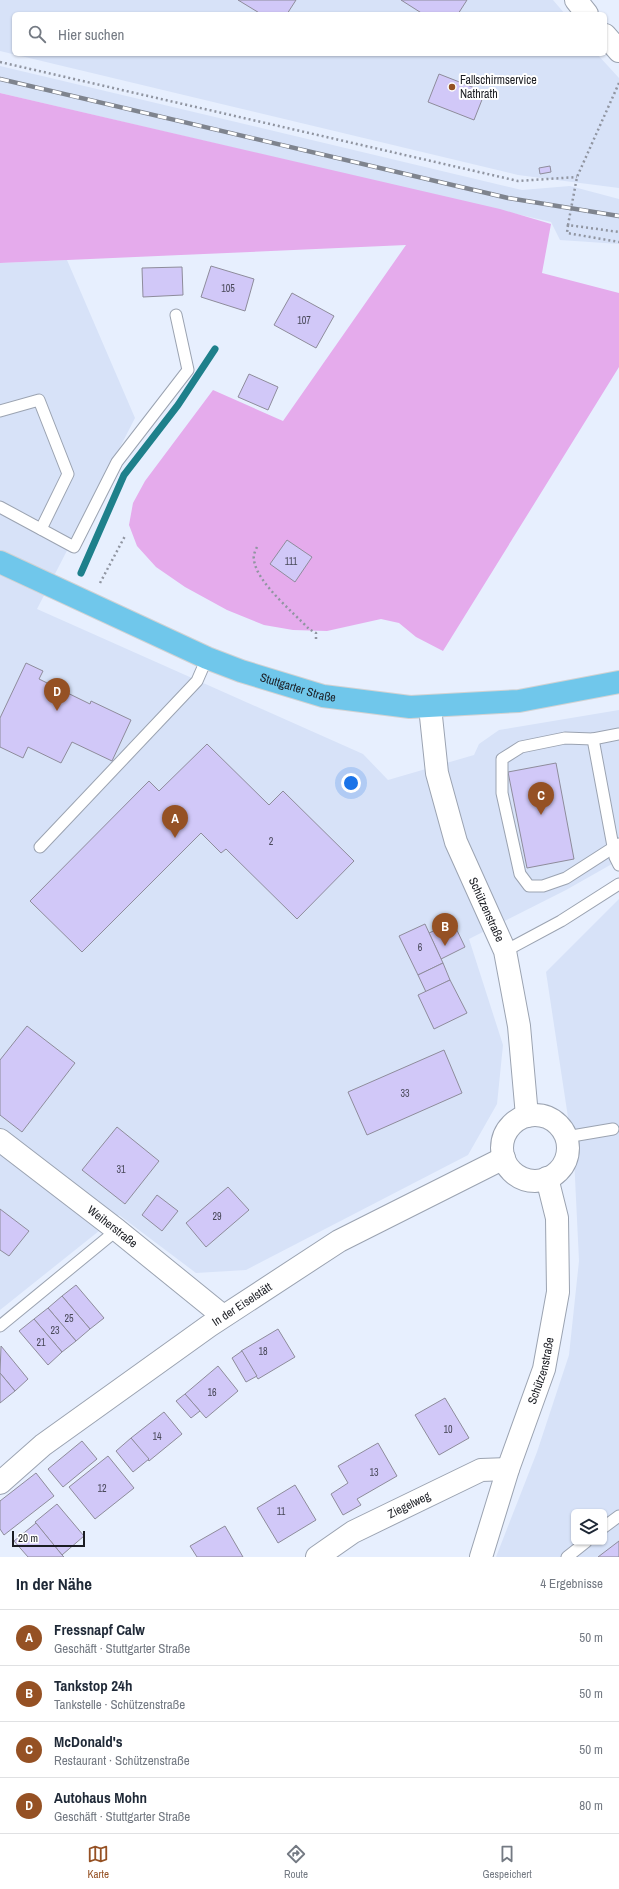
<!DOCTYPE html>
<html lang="de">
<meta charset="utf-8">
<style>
:root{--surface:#fff;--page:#f2f2f3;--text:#1f2937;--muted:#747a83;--line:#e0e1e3;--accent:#955124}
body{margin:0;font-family:"Archivo Narrow",sans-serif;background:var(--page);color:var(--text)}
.controls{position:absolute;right:12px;bottom:12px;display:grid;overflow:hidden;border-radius:6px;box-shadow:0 1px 3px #0004}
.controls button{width:36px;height:36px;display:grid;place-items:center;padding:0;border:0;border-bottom:1px solid var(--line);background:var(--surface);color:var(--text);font:20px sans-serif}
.scale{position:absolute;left:12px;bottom:10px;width:73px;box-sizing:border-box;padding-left:4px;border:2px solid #1b1d23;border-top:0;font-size:11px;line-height:14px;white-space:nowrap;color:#1b1d23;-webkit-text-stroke:3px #fff;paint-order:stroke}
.you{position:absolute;left:351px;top:783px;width:14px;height:14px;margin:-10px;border:3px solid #fff;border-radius:50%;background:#1a73e8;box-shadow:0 0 0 6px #1a73e833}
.badge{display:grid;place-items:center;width:26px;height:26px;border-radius:50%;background:var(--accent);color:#fff;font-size:13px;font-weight:700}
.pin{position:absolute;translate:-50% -33px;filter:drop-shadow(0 1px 2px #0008)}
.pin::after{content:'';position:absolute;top:21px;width:14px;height:12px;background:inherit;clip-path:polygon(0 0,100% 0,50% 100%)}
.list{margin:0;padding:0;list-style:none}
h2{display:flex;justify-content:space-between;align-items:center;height:52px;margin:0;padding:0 16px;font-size:17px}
h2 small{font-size:13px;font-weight:400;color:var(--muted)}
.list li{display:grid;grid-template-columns:26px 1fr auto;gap:12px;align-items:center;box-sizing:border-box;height:56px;padding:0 16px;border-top:1px solid var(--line)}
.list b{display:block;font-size:15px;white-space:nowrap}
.list p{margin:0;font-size:13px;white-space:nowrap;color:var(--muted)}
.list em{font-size:13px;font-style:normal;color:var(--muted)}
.icon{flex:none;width:22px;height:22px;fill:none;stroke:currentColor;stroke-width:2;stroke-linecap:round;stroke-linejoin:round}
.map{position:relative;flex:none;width:619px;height:1557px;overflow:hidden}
.search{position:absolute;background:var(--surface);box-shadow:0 1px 3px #0004;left:12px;right:12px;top:12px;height:44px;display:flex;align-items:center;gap:10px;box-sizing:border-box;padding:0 14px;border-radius:6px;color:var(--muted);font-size:15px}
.sheet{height:276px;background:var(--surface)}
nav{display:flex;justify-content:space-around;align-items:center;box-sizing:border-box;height:56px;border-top:1px solid var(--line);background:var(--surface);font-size:11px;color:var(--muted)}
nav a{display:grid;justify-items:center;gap:2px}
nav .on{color:var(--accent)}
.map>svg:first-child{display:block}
.built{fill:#d7e2f8;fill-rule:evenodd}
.green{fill:#e5abec}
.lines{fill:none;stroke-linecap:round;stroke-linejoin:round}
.stream{stroke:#1e808b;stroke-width:7}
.building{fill:#d1c8f8;stroke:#8e8c9b}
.lane-casing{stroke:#9ba3b1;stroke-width:13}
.street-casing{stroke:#9ba3b1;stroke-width:24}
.primary-casing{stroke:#d1d2d3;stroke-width:24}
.path{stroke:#9095a1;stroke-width:2.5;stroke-dasharray:2 3;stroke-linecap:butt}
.lane{stroke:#fff;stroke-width:11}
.street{stroke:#fff;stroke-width:22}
.primary{stroke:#70c7eb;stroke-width:22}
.rail-casing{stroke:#7f848e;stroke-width:4.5}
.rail{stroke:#fff;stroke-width:3;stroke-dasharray:9;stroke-linecap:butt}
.poi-dot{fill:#955124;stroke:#fff;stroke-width:1.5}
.labels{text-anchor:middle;stroke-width:4;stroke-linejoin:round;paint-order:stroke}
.number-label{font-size:10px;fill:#484858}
.poi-label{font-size:12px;fill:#1b1d23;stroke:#fff;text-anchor:start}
.street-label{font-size:12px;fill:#1b1d23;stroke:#fff}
</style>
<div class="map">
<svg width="619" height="1557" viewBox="0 0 619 1557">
<rect width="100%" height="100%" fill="#e7effe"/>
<!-- built -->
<g class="built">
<path d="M 0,0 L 553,0 L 565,14 L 14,14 L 14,54 L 597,54 L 619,78 L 619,188 L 518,175 L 0,51 Z"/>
<path d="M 0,66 L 522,190 L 570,186 L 619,199 L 619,244 L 560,240 L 551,222 L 0,93 Z"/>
<path d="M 67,260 L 135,418 L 37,609 L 363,754 L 388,780 L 474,755 L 479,744 L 499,730 L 619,710 L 619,860 L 566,890 L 469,939 L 503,1045 L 497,1104 L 468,1155 L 246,1270 L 196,1273 L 119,1215 L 0,1310 L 0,263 Z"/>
<path d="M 619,899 L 619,1557 L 496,1557 L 537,1452 L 569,1355 L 579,1261 L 574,1157 L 546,972 ZM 574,1512 L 604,1512 L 604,1542 L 574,1542 Z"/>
</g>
<!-- green -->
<path class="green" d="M 0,93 L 500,209 L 551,224 L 542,273 L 619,293 L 619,367 L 443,651 L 416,637 L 399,623 L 381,619 L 327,631 L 293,630 L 264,625 L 227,610 L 185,587 L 156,567 L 137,546 L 129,525 L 133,503 L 145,481 L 213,390 L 283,421 L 406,245 L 0,263 Z"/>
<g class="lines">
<!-- stream -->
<path class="stream" d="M 81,573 L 124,475 L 178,405 L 215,349"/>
</g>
<!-- building -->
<g class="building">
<path d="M 238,0 L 296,0 L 287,14 L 261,14 Z"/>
<path d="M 401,0 L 467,0 L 458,14 L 423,14 Z"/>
<path d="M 439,74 L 485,92 L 474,120 L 428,102 Z"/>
<path d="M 550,166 L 551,172 L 540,174 L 539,168 Z"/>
<path d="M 211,266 L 254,279 L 245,311 L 201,297 Z"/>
<path d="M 182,267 L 183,295 L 143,297 L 142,268 Z"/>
<path d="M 292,293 L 334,316 L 316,348 L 274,325 Z"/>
<path d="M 249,374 L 278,387 L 268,410 L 238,397 Z"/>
<path d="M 287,540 L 312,557 L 295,582 L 270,564 Z"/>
<path d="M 26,663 L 43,671 L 39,679 L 90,704 L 91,701 L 131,720 L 112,761 L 72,742 L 61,763 L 28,747 L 23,758 L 0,747 L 0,718 Z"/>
<path d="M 207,744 L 269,805 L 283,791 L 354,861 L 297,919 L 226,849 L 221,853 L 201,833 L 82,952 L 30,901 L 149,781 L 159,791 Z"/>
<path d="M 556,763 L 574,859 L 527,868 L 508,772 Z"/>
<path d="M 453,922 L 465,947 L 441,959 L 429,933 Z"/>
<path d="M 425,924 L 443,963 L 418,975 L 399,936 Z"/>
<path d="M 443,963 L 450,980 L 426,992 L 418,975 Z"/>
<path d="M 450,980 L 467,1013 L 434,1029 L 418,995 Z"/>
<path d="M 27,1026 L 75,1063 L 22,1132 L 0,1115 L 0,1060 Z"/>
<path d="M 444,1050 L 462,1093 L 367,1135 L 348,1092 Z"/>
<path d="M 117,1127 L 159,1161 L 125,1204 L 82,1170 Z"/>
<path d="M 228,1187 L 249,1210 L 206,1247 L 186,1223 Z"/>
<path d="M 157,1195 L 178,1211 L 162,1231 L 142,1215 Z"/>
<path d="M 0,1209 L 29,1231 L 9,1256 L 0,1250 Z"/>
<path d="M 76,1285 L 104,1318 L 90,1329 L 62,1296 Z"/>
<path d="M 62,1296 L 90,1329 L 76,1341 L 48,1308 Z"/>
<path d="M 48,1308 L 76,1341 L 62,1352 L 34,1319 Z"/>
<path d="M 34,1319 L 62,1352 L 48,1365 L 19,1331 Z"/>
<path d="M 278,1329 L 295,1357 L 258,1379 L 241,1351 Z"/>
<path d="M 1,1346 L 28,1379 L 15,1391 L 0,1373 Z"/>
<path d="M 242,1351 L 257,1376 L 246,1382 L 232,1358 Z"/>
<path d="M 218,1366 L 238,1391 L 206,1418 L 185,1394 Z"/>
<path d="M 0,1373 L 15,1391 L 0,1403 Z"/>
<path d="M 185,1394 L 200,1411 L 191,1418 L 176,1401 Z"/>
<path d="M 445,1398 L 469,1438 L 439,1455 L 415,1415 Z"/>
<path d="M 164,1412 L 182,1434 L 149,1461 L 131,1438 Z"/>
<path d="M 131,1438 L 149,1459 L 133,1472 L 116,1451 Z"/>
<path d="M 82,1441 L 97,1459 L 63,1487 L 48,1469 Z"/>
<path d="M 378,1443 L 397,1476 L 357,1499 L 361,1505 L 343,1515 L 331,1494 L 348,1483 L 338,1466 Z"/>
<path d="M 108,1456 L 134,1488 L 95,1519 L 69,1487 Z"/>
<path d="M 36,1473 L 54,1496 L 4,1535 L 0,1529 L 0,1501 Z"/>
<path d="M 295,1485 L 316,1520 L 278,1543 L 257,1508 Z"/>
<path d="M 57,1504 L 84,1536 L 62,1555 L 35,1522 Z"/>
<path d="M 36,1523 L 62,1555 L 64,1557 L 28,1557 L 14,1541 Z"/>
<path d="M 225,1526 L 243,1557 L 197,1557 L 190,1546 Z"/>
<path d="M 619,1541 L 619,1557 L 598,1557 Z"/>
</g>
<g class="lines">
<defs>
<g id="lane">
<path d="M 0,411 L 39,400 L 68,474 L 41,529"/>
<path d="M 0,507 L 74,547 L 117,462 L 188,370 L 176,315"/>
<path d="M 619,734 L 593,739 L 565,738 L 521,747 L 502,759 L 502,793 L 520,874 L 529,886 L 543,886 L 566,878 L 619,844"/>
<path d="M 593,739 L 615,857 L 619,865"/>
<path d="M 40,847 L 197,681 L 207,658"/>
<path d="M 505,951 L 561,921 L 619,884"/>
<path d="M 566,1137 L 613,1129"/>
<path d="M 0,1326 L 117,1230"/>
<path d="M 604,1527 L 619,1516"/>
<path d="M 567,1557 L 586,1542"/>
</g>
<g id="street">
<path d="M 576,0 L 587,14"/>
<path d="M 605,35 L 619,51"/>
<path id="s1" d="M 430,707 L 437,773 L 456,842 L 505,951 L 519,1026 L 527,1116"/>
<circle cx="535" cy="1148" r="33"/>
<path id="s2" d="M 0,1140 L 117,1230 L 223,1316"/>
<path id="s3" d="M 0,1483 L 43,1445 L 209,1326 L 339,1241 L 504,1158"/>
<path id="s4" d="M 317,1557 L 353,1532 L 481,1470 L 508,1469"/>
<path id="s5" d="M 481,1557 L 508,1469 L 544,1369 L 558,1292 L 557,1218 L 547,1178"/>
</g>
<g id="primary">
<path id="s6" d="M 0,562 L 207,658 L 241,671 L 323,696 L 410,707 L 519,701 L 619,682"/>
</g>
</defs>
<!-- lane casing -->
<use href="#lane" class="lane-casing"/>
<!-- street casing -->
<use href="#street" class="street-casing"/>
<!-- primary casing -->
<use href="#primary" class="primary-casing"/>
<!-- path -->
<g class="path">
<path d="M 0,62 L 518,181 L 577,177"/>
<path d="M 619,83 L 577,177 L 568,225 L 619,232"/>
<path d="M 568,225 L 567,233 L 619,242"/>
<path d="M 257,547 C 255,551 253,556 254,559 C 255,581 294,613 309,629 L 316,633 L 316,639"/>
<path d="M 100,583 L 125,536"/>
</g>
<!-- lane -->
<use href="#lane" class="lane"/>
<!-- street -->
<use href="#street" class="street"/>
<!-- primary -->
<use href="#primary" class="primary"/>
<defs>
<path id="rail" d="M 0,79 L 508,198 L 619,216"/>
</defs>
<!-- rail casing -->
<use href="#rail" class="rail-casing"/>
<!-- rail -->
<use href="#rail" class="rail"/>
</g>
<!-- markers -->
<circle class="poi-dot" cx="452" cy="87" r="4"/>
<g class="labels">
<!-- number labels -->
<g class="number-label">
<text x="228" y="292">105</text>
<text x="304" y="324">107</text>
<text x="291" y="565">111</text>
<text x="271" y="845">2</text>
<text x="420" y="951">6</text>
<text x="405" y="1097">33</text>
<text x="121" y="1173">31</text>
<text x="217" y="1220">29</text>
<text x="69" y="1322">25</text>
<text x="55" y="1334">23</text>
<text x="41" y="1346">21</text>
<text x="263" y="1355">18</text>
<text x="212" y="1396">16</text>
<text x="448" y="1433">10</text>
<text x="157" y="1440">14</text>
<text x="374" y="1476">13</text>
<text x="102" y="1492">12</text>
<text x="281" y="1515">11</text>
</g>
<!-- poi labels -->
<g class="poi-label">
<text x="460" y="84">Fallschirmservice<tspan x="460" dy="14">Nathrath</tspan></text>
</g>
<!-- street labels -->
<g class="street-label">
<text dy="4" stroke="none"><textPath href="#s6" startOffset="324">Stuttgarter Straße</textPath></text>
<text dy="4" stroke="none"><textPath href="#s1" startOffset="212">Schützenstraße</textPath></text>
<text dy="4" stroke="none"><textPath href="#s2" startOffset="142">Weiherstraße</textPath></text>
<text dy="4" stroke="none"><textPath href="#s3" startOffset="301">In der Eiselstätt</textPath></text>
<text dy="4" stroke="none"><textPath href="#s5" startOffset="196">Schützenstraße</textPath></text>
<text dy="4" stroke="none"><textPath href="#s4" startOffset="106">Ziegelweg</textPath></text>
</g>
</g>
</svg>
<div class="controls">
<button><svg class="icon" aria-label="layers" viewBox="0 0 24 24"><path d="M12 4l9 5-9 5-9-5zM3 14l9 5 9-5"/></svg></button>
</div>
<div class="scale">20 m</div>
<div class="you"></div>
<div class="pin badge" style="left:175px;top:838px">A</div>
<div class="pin badge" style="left:445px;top:946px">B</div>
<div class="pin badge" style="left:541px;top:815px">C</div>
<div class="pin badge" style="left:57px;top:711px">D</div>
<div class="search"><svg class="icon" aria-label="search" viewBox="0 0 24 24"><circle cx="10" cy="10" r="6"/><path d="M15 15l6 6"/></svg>Hier suchen</div>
</div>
<section class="sheet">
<h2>In der Nähe<small>4 Ergebnisse</small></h2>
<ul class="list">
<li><span class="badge">A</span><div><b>Fressnapf Calw</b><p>Geschäft · Stuttgarter Straße</p></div><em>50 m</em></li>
<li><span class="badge">B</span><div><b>Tankstop 24h</b><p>Tankstelle · Schützenstraße</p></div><em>50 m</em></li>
<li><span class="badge">C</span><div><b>McDonald's</b><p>Restaurant · Schützenstraße</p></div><em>50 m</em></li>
<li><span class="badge">D</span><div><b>Autohaus Mohn</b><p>Geschäft · Stuttgarter Straße</p></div><em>80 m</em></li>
</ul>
</section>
<nav>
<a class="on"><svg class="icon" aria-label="map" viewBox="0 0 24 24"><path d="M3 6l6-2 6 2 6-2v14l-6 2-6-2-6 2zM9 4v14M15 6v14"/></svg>Karte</a>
<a><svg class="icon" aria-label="directions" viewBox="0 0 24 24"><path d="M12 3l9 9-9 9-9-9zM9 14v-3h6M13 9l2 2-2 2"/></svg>Route</a>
<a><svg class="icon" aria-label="saved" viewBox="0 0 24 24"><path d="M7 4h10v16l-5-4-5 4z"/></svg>Gespeichert</a>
</nav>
